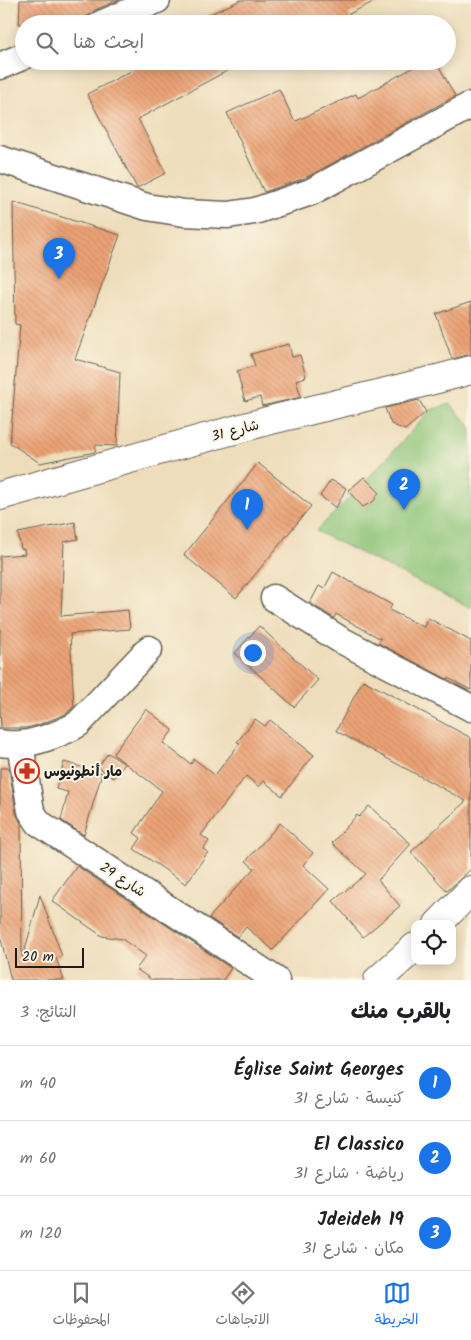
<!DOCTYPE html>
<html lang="ar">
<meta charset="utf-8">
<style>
:root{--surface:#fff;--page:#f6f6f6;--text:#202124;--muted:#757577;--line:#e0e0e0;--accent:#1a73e8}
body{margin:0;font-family:Kalam,"Playpen Sans Arabic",sans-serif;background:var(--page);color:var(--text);direction:rtl}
.controls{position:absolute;right:15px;bottom:15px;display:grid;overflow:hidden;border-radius:10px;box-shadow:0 2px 12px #0003}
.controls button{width:45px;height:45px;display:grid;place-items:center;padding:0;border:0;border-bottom:1px solid var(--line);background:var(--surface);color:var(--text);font:25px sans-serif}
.scale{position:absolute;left:15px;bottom:12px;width:69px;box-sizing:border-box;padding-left:5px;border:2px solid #1c1c1c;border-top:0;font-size:14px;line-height:18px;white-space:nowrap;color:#1c1c1c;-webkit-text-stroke:4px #fcf5e5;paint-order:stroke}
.you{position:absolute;left:252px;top:652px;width:18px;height:18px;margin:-12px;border:4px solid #fff;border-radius:50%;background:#1a73e8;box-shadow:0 0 0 8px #1a73e833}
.badge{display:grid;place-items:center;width:32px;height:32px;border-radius:50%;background:var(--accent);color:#fff;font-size:16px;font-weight:700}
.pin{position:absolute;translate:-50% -41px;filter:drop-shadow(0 1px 2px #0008)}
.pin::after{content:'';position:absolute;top:26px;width:18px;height:15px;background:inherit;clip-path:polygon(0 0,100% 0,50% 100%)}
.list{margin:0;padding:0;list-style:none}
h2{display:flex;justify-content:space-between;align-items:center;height:65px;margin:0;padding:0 20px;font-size:21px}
h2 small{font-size:16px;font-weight:400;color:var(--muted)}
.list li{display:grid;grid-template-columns:32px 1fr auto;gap:15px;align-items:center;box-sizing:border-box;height:75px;padding:0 20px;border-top:1px solid var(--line)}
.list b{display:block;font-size:19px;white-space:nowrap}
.list p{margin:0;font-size:16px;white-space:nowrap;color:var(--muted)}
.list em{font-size:16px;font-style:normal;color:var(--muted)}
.icon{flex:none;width:28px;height:28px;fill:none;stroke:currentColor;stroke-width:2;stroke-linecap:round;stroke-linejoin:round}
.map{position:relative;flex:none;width:471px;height:980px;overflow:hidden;direction:ltr}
.search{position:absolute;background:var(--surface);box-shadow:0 2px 12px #0003;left:15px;right:15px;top:15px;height:55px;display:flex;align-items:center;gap:12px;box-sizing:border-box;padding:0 18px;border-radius:28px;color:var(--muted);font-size:19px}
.sheet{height:290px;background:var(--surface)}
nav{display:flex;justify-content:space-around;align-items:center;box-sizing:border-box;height:70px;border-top:1px solid var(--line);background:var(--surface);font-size:14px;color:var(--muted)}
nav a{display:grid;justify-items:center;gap:2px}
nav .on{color:var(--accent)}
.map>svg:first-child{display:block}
.garden{fill:#8dc478;stroke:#54704a}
.building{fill:url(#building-back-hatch)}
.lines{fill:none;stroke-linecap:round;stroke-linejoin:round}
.minor-casing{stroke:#656053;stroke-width:29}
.tertiary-casing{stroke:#656053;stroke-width:30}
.minor{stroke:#fff;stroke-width:26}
.tertiary{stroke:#fff;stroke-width:28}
.labels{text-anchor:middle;stroke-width:4;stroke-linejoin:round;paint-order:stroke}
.street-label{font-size:14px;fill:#1c1c1c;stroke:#fcf5e5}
.poi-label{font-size:14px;font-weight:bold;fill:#1c1c1c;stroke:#fcf5e5;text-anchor:start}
</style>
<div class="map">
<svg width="471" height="980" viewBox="0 0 471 980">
<defs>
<pattern id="building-back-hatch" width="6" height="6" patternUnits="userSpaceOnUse" patternTransform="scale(1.25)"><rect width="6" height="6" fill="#eba275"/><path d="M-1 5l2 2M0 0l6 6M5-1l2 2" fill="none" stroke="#c98b65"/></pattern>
</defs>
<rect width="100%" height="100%" fill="#fcf5e5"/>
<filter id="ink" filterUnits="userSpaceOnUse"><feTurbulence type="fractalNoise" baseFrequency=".02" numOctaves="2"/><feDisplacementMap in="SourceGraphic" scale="10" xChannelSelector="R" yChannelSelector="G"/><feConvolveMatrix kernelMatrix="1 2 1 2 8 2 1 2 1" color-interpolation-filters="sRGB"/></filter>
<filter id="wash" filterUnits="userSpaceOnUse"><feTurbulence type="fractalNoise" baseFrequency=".0096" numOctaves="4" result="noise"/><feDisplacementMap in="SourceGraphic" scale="20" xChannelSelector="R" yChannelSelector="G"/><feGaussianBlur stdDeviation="1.12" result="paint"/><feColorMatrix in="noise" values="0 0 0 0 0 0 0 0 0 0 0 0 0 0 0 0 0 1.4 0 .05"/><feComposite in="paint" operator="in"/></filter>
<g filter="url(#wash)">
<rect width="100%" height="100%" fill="#edddba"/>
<!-- garden -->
<path class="garden" d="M 450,404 L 471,427 L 471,608 L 316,531 L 357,490 L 431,410 Z"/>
<g id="blocks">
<!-- building -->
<g class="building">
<path d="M 20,0 L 119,0 L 95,10 L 88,16 L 70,24 L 19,24 Z"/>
<path d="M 241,0 L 377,0 L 349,14 L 353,24 L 188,24 Z"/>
<path d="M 145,61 L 245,61 L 138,119 L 166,173 L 137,188 L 87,94 L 131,71 L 130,69 Z"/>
<path d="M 425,61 L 436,61 L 455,96 L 311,175 L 302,179 L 264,192 L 227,113 L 279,89 L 294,120 L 295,120 L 296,121 L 356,94 L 358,98 Z"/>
<path d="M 13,202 L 120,235 L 75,359 L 120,372 L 117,446 L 96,445 L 95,452 L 40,463 L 10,443 L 20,325 L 15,324 Z"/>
<path d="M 471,302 L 471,354 L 452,359 L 436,314 Z"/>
<path d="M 289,344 L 292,357 L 300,355 L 306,377 L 296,380 L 301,397 L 262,406 L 260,397 L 245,401 L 237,371 L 255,366 L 251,354 Z"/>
<path d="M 419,400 L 426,412 L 405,430 L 391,424 L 385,408 Z"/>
<path d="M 258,463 L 311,506 L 236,598 L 184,555 Z"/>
<path d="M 364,477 L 379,492 L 374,501 L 363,507 L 348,491 Z"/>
<path d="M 331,480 L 346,488 L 336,508 L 320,496 Z"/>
<path d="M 75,522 L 78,539 L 64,542 L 61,616 L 128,610 L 130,629 L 70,634 L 74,706 L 66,714 L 38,725 L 26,728 L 1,728 L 0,704 L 0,556 L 25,554 L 24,549 L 21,549 L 18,533 Z"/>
<path d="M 333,572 L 392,605 L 389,610 L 424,627 L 428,618 L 471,641 L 471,690 L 448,678 L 447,679 L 378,643 L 381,639 L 336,614 L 334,618 L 310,603 L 319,586 L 324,589 Z"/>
<path d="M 259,626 L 318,680 L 294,707 L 235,653 Z"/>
<path d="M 363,680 L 471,738 L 471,869 L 447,891 L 411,852 L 466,801 L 336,731 Z"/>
<path d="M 146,709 L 173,730 L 163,743 L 191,764 L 194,759 L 215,775 L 240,743 L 237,742 L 255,719 L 265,726 L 270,720 L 314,755 L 282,796 L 264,781 L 259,787 L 246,776 L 201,835 L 209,841 L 203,849 L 208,852 L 186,884 L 134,849 L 141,838 L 134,833 L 162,791 L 113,754 Z"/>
<path d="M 108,753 L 125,764 L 113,778 L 98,767 Z"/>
<path d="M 64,762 L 102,773 L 84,835 L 61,820 L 68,792 L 56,789 Z"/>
<path d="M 0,768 L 9,768 L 16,813 L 21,823 L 22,956 L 23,957 L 40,895 L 62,956 L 56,958 L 64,980 L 11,980 L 0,935 Z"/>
<path d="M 369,806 L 411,844 L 378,880 L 400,906 L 363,937 L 333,901 L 366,874 L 332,843 L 357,815 L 359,817 Z"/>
<path d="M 280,823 L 313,853 L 303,865 L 329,889 L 273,950 L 246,927 L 238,937 L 209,918 L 254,868 L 246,861 Z"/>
<path d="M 77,866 L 231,968 L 223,980 L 152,980 L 136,969 L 146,956 L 122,939 L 102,936 L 52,901 Z"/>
</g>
</g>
</g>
<g filter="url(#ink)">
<use href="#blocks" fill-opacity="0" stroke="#656053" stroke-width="1"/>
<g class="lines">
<defs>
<g id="minor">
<path d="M 101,24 L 157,0"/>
<path d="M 0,66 L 24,56"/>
<path d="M 0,159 L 147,207 L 184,213 L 228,215 L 255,211 L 311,192 L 471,105"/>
<path d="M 274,598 L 339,639 L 471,708"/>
<path d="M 0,743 C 7,744 14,745 20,744 C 36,743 65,732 78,724 L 149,649"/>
<path d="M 20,744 L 31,811 L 39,823 L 276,980"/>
</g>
<g id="tertiary">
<path d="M 0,496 C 92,470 183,443 275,419 C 340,403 406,388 471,370"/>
<path d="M 438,924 L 471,890"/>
<path d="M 378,980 L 415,947"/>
</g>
</defs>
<!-- minor casing -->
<use href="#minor" class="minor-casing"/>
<!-- tertiary casing -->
<use href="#tertiary" class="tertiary-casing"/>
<!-- minor -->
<use href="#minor" class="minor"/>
<!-- tertiary -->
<use href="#tertiary" class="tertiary"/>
</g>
</g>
<!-- icons -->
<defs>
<symbol id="pharmacy-ring" viewBox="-11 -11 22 22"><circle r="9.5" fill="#fcf5e5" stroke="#c8321e" stroke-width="1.5"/><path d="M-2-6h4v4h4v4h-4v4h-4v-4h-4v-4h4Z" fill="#c8321e"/></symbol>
</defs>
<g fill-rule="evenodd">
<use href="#pharmacy-ring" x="13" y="757" width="28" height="28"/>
</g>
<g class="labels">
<!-- street labels -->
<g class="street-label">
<text transform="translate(235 430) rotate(-15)" y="5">شارع 31</text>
<text transform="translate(123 879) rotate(33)" y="5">شارع 29</text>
</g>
<!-- poi labels -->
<g class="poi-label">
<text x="44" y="776">مار أنطونيوس</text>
</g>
</g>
</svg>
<div class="controls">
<button><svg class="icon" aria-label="locate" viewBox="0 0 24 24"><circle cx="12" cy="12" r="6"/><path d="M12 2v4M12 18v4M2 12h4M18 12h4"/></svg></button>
</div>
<div class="scale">20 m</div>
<div class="you"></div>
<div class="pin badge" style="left:247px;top:530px">1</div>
<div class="pin badge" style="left:404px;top:510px">2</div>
<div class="pin badge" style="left:59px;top:279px">3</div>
<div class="search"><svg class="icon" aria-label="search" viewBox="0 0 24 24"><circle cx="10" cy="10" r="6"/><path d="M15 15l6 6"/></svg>ابحث هنا</div>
</div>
<section class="sheet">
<h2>بالقرب منك<small>النتائج: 3</small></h2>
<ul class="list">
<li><span class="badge">1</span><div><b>Église Saint Georges</b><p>كنيسة · شارع 31</p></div><em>40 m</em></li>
<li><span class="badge">2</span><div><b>El Classico</b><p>رياضة · شارع 31</p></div><em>60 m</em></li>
<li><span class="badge">3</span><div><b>Jdeideh 19</b><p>مكان · شارع 31</p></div><em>120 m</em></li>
</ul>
</section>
<nav>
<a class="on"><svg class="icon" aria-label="map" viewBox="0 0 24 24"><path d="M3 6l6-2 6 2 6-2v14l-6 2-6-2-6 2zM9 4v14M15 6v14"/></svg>الخريطة</a>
<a><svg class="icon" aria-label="directions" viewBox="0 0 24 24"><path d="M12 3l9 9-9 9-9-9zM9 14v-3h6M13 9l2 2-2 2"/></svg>الاتجاهات</a>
<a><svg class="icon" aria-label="saved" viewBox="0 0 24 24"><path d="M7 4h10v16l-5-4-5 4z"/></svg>المحفوظات</a>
</nav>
